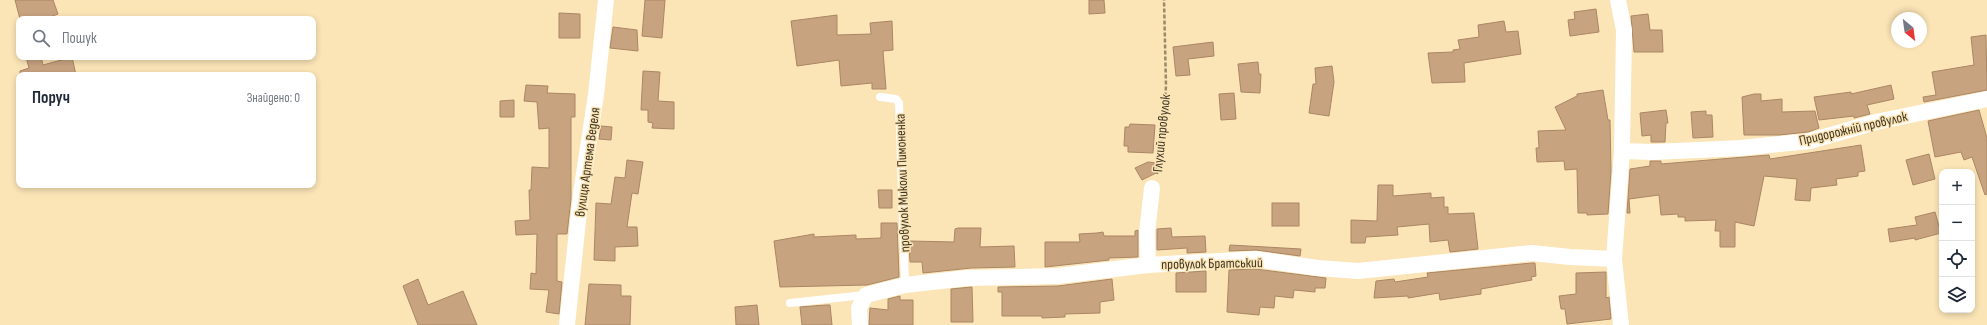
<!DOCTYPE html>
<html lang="uk">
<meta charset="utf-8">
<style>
:root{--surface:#fff;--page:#f6f6f7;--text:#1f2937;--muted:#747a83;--line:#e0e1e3}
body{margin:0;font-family:"Sofia Sans Condensed",sans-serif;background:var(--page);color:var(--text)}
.controls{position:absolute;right:12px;bottom:12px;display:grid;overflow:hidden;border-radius:8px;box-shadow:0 2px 6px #0003}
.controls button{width:36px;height:36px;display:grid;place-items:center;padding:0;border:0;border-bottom:1px solid var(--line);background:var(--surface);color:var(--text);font:20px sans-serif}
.compass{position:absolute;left:1891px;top:12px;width:36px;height:36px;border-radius:50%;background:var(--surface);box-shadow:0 2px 6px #0003;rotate:151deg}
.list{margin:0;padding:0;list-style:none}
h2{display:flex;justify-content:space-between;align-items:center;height:52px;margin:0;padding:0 16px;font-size:17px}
h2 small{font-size:13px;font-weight:400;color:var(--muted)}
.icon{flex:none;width:22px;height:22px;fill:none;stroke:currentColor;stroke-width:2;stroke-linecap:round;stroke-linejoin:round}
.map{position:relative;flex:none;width:1987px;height:325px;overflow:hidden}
.search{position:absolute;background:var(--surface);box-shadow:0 2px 6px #0003;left:16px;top:16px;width:300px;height:44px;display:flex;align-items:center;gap:10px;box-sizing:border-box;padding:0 14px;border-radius:8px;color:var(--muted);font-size:15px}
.panel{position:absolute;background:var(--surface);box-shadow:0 2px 6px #0003;left:16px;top:72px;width:300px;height:116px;border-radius:8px}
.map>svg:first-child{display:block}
.building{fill:#c8a380;stroke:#ab8664}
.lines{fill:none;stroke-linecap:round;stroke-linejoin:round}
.path{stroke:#998969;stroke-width:2.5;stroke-dasharray:4 2;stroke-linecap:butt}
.service{stroke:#fff;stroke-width:8}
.minor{stroke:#fff;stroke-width:16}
.labels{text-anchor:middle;stroke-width:3;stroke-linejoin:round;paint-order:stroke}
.street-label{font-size:14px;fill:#3f3623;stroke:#fbe4b6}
</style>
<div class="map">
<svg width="1987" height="325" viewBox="0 0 1987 325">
<rect width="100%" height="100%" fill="#fbe4b6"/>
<!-- building -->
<g class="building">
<path d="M 15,0 L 53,0 L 58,14 L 50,17 L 51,19 L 20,19 Z"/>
<path d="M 645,0 L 665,0 L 662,38 L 642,36 Z"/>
<path d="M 1089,0 L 1104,0 L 1105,13 L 1089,14 Z"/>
<path d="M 1596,9 L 1599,32 L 1570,36 L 1568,20 L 1575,19 L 1574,12 Z"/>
<path d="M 559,13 L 580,14 L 580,38 L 559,38 Z"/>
<path d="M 1648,14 L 1650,30 L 1662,30 L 1663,52 L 1634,52 L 1631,16 Z"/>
<path d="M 837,15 L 837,35 L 871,34 L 870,23 L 892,21 L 893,50 L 883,51 L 886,89 L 872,89 L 872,83 L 841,86 L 839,60 L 797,66 L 791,21 Z"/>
<path d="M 1504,21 L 1506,32 L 1518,31 L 1521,54 L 1464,63 L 1465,82 L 1432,83 L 1428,53 L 1453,52 L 1453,50 L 1460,49 L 1458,40 L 1479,37 L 1478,25 Z"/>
<path d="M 613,27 L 637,30 L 638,51 L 610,48 Z"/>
<path d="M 1986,35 L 1987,90 L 1924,102 L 1923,97 L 1936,95 L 1932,72 L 1974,65 L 1971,37 Z"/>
<path d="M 1213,42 L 1214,56 L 1188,59 L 1190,75 L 1176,76 L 1173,47 Z"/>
<path d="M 26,57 L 41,57 L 43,65 L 72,57 L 76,75 L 20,75 L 20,71 L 29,68 Z"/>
<path d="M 1258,62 L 1259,74 L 1261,74 L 1260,93 L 1241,92 L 1238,64 Z"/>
<path d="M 1332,66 L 1334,82 L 1329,116 L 1309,113 L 1313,84 L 1316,84 L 1315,68 Z"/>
<path d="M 643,71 L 660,72 L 658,101 L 674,102 L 674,129 L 652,128 L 653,123 L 648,122 L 648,110 L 641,110 Z"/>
<path d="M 526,85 L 548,86 L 547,93 L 575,94 L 575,117 L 571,117 L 571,199 L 567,234 L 557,234 L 557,281 L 562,282 L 559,314 L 546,312 L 549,290 L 530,289 L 531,273 L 536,274 L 537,234 L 516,235 L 515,221 L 530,220 L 529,190 L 531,190 L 532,167 L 549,168 L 549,128 L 539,129 L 537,102 L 524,101 Z"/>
<path d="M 1891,85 L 1894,99 L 1867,105 L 1870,114 L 1854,118 L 1854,116 L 1819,120 L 1814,97 L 1851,92 L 1851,94 Z"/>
<path d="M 1603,90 L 1608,120 L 1610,120 L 1611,171 L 1608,214 L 1587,215 L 1587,213 L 1578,213 L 1577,169 L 1565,170 L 1564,161 L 1537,162 L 1536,148 L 1539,148 L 1538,131 L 1566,130 L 1555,107 L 1577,96 L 1577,94 Z"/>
<path d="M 1234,93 L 1236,119 L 1221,120 L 1219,94 Z"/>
<path d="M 1754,94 L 1761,94 L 1761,101 L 1782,99 L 1782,112 L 1815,111 L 1819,128 L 1808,132 L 1779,135 L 1744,135 L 1742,97 Z"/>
<path d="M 514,100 L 514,117 L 500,117 L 500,101 Z"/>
<path d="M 1666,110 L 1668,123 L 1666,123 L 1665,142 L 1651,142 L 1651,135 L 1642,136 L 1640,113 Z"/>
<path d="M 1979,110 L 1987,138 L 1987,194 L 1985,195 L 1972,157 L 1964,160 L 1961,152 L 1935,157 L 1928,121 Z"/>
<path d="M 1706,111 L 1706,115 L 1712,115 L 1713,137 L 1693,138 L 1691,112 Z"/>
<path d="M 1130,124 L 1155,125 L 1153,153 L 1128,152 L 1128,146 L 1124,146 L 1125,127 L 1129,127 Z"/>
<path d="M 601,126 L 612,127 L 611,140 L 599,139 Z"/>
<path d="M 1861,145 L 1865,171 L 1858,172 L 1858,176 L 1836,179 L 1837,185 L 1811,188 L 1810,201 L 1795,200 L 1797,179 L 1764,176 L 1754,226 L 1735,222 L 1735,247 L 1720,247 L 1720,231 L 1715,231 L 1716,220 L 1685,221 L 1685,217 L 1678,217 L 1678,214 L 1661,215 L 1659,195 L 1629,199 L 1630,213 L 1627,213 L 1630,169 L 1650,166 L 1650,161 L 1661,161 L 1661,164 L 1769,155 L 1770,159 Z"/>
<path d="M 1929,154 L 1935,179 L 1913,185 L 1906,160 Z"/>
<path d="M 627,160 L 643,162 L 638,194 L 632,193 L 627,227 L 637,227 L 638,246 L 615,247 L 615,261 L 594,260 L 596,203 L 611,204 L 615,177 L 625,178 Z"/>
<path d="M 1148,162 L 1157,163 L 1156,173 L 1142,180 L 1135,168 Z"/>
<path d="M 1378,185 L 1393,185 L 1393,196 L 1431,193 L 1431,198 L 1444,197 L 1444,207 L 1448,207 L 1448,214 L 1474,213 L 1478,249 L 1450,252 L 1448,240 L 1430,242 L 1429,224 L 1397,227 L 1398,235 L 1366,237 L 1365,243 L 1351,243 L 1351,220 L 1377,221 Z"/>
<path d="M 878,190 L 892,190 L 892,208 L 879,208 Z"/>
<rect x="1272" y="203" width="27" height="23"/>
<path d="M 1935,212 L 1941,233 L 1915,240 L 1915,238 L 1890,242 L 1888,229 L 1917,225 L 1915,217 Z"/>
<path d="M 881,223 L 897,223 L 899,277 L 867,285 L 780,287 L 774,241 L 814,234 L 814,237 L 856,235 L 856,239 L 881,238 Z"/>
<path d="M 958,228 L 981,228 L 980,247 L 1014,246 L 1015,267 L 971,268 L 923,273 L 922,262 L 910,262 L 909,241 L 954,242 L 955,229 Z"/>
<path d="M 1171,228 L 1172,237 L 1205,236 L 1206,252 L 1187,253 L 1187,248 L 1157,250 L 1157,229 Z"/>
<path d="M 1138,230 L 1138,257 L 1109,258 L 1109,260 L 1045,267 L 1045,242 L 1080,242 L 1079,234 L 1097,233 L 1103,232 L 1104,236 L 1135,236 L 1135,231 Z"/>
<path d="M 1230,245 L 1301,249 L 1300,256 L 1256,250 L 1229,251 Z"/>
<path d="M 1532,263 L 1535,263 L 1536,276 L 1531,277 L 1532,280 L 1481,289 L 1481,294 L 1440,300 L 1439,293 L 1408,298 L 1408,296 L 1374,298 L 1376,281 L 1394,279 L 1395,282 L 1428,277 L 1427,273 Z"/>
<path d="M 1255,269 L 1326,278 L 1325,288 L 1315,288 L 1315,292 L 1294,290 L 1293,298 L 1275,296 L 1274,308 L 1260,307 L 1259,315 L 1227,312 L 1229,270 Z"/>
<path d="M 1206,271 L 1206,292 L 1176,292 L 1176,273 Z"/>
<path d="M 1606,272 L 1606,298 L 1609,297 L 1611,319 L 1567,324 L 1565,309 L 1561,309 L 1559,296 L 1576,294 L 1576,273 Z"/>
<path d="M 418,279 L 428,305 L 463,291 L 477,325 L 418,325 L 403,286 Z"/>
<path d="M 1112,279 L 1114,300 L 1100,302 L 1100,313 L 1065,314 L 1065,317 L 1042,318 L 1042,316 L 1002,316 L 1002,292 L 998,292 L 998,287 L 1058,286 Z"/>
<path d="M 589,284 L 621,285 L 621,296 L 631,296 L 630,325 L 585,325 Z"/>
<path d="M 972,287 L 973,322 L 951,322 L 951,289 Z"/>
<path d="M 900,296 L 900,300 L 913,300 L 913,325 L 869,325 L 870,308 L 888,310 L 888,299 Z"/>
<path d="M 757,305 L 759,325 L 736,325 L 735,307 Z"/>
<path d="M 826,305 L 830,305 L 832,325 L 802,325 L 800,307 Z"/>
</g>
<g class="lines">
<!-- path -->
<path class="path" d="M 1157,174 L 1163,132 L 1166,86 L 1164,0"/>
<!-- service -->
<g class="service">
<path d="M 880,97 L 896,99 L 899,103 L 905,285"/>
<path d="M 790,303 L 865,295"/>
</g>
<!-- minor -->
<g class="minor">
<path d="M 1618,0 L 1624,30 L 1622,151 L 1614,259 L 1621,325"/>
<path d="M 1622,151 L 1653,152 L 1741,148 L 1810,141 L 1876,122 L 1987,99"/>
<path d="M 1148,265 L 1147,233 L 1152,188"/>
<path d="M 567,325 L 581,193 L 596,95 L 606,0"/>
<path d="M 860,325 L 859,308 L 866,295 L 905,285 L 967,278 L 1058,276 L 1148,265 L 1255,259 L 1318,268 L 1358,271 L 1532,253 L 1570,257 L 1614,259"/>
</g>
</g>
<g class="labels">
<!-- street labels -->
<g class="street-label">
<text transform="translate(1853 128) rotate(-13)" y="5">Придорожній провулок</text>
<text transform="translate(1161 133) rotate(-84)" y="5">Глухий провулок</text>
<text transform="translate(587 162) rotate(-82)" y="5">вулиця Артема Веделя</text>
<text transform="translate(902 183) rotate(-92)" y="5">провулок Миколи Пимоненка</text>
<text transform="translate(1212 263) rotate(-1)" y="5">провулок Братський</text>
</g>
</g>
</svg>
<div class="controls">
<button>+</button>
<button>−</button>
<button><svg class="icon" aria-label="locate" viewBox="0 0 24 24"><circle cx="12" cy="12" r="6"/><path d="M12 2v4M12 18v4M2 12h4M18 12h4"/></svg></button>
<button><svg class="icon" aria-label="layers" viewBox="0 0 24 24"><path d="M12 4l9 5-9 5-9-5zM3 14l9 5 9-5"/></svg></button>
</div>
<svg class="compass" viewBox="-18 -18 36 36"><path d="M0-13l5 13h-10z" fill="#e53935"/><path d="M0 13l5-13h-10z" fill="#747a83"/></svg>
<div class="search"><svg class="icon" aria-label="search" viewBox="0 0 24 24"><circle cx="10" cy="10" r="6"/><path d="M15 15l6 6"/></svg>Пошук</div>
<section class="panel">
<h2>Поруч<small>Знайдено: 0</small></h2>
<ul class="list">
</ul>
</section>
</div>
